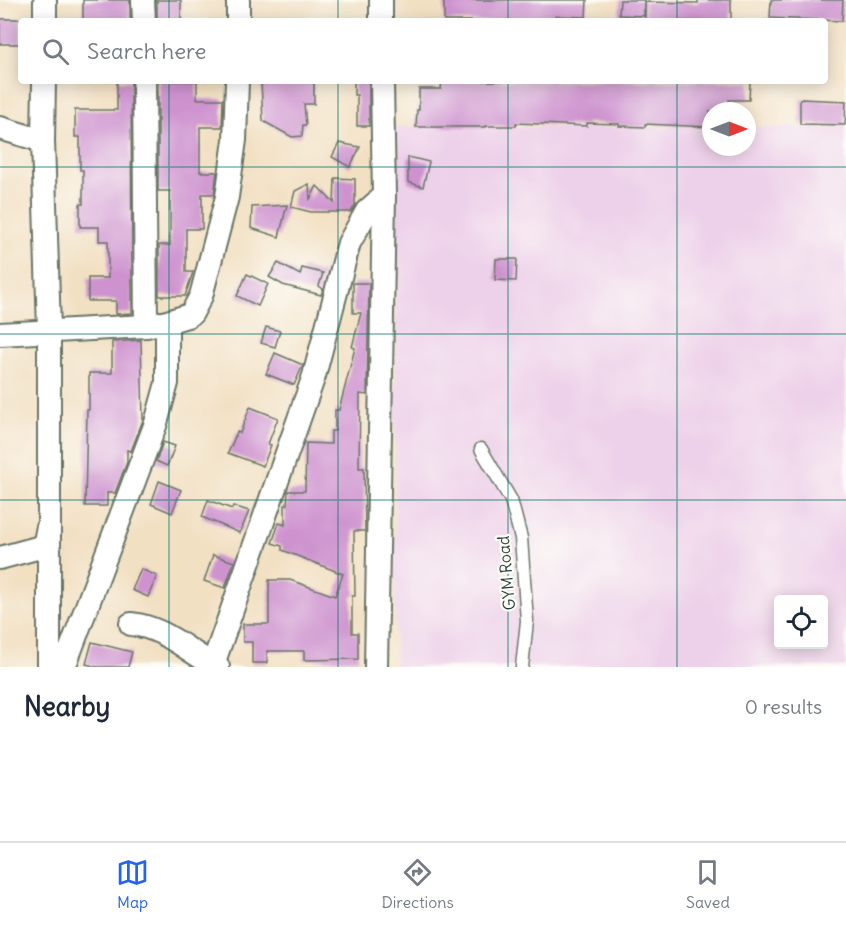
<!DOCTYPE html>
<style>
:root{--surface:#fff;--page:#f2f2f3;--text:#1f2937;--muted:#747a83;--line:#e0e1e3;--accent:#2563eb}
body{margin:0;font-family:Delius,sans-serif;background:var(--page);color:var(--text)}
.controls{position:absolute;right:18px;bottom:18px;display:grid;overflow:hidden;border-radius:6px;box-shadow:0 3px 15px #0003}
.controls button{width:54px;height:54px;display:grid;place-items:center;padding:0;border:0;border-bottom:2px solid var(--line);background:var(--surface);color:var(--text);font:30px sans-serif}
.compass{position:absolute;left:702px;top:102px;width:54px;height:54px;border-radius:50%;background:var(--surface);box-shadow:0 3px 15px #0003;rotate:90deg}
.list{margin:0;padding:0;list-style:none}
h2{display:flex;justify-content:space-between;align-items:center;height:78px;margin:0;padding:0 24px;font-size:26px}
h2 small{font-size:20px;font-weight:400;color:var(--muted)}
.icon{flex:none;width:33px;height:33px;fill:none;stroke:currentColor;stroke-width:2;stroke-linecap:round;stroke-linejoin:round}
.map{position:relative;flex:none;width:846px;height:667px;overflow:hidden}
.search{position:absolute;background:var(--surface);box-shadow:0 3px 15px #0003;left:18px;right:18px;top:18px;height:66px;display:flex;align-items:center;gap:15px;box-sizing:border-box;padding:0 21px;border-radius:6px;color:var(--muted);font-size:22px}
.sheet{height:174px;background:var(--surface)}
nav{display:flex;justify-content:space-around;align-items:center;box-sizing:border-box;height:84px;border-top:2px solid var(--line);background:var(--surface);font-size:16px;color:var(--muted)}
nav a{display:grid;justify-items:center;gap:3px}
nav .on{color:var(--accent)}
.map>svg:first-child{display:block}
.built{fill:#edd0e9;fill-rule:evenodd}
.building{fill:#ce93cf}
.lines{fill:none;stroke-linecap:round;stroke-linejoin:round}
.service-casing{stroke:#697666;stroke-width:15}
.minor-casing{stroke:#697666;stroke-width:26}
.service{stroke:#fff;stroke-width:12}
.minor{stroke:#fff;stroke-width:22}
.grid{fill:none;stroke:#0f766e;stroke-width:1.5;stroke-opacity:0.55}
.labels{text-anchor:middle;stroke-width:4.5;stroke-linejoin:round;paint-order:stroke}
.street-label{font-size:16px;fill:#1f3d34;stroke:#fdfcf7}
</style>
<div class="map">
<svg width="846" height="667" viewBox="0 0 846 667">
<rect width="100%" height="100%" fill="#fdfcf7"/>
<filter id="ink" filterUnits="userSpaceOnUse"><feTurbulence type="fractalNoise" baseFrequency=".0167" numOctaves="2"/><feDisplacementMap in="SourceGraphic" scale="12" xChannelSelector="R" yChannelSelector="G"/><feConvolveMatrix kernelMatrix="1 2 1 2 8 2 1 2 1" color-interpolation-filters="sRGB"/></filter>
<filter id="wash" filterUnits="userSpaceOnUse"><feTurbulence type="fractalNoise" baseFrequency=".008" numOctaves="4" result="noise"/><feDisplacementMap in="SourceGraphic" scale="24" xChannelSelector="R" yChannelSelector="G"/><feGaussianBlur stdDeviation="1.35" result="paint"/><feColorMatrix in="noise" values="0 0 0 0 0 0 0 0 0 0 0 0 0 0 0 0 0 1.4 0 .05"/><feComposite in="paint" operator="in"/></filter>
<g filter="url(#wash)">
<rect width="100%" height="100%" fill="#f2e0c3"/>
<!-- built -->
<path class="built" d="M 395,127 L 711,127 L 711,147 L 747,147 L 747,127 L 846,127 L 846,667 L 395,667 ZM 778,600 L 824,600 L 824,644 L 778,644 Z"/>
<g id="blocks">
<!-- building -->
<g class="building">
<rect x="83" y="0" width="47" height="21"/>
<rect x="157" y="0" width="24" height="21"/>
<path d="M 444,0 L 587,0 L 586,17 L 556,16 L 556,21 L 444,21 Z"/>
<path d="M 620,0 L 644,0 L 644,16 L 619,15 Z"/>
<path d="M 698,0 L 731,0 L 731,21 L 645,21 L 645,2 L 698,3 Z"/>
<path d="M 771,0 L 843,0 L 842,21 L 770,18 Z"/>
<rect x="0" y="19" width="21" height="25"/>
<path d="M 117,81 L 131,81 L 132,313 L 116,314 L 116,301 L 88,301 L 88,278 L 108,278 L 108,241 L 99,241 L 99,227 L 80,227 L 80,204 L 83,204 L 83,170 L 80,170 L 80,137 L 75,137 L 75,110 L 117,110 Z"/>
<path d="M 158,81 L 197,81 L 197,99 L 223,99 L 222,127 L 200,127 L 200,172 L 217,172 L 214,194 L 202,194 L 202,229 L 186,229 L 186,272 L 193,272 L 185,296 L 159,296 L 159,245 L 170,245 L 170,191 L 158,191 Z"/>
<path d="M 261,81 L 314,81 L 314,104 L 304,104 L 306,125 L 303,125 L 302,136 L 292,137 L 263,121 Z"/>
<path d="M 354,81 L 369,81 L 369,126 L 357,126 L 357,95 L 354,95 Z"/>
<path d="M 442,81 L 750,81 L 749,100 L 729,100 L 729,111 L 710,111 L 710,127 L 645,124 L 645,127 L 619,126 L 619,124 L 587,123 L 587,126 L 516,123 L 516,126 L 486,126 L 486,127 L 416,127 L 417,110 L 419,110 L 419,89 L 441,89 Z"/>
<path d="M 800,99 L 846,101 L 845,125 L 800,124 Z"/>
<path d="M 339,143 L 360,147 L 350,167 L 332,157 Z"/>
<path d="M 408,157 L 429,162 L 423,187 L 408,182 Z"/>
<path d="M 335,178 L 355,179 L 355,205 L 351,212 L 311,212 L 291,207 L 295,191 L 309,184 L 310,199 L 317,186 L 334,203 Z"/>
<path d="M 287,205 L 279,237 L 251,228 L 252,207 Z"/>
<path d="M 496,259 L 517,259 L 516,281 L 495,280 Z"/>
<path d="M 278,263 L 300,275 L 302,268 L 323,273 L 319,286 L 323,289 L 321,295 L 283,285 L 269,277 Z"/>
<path d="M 247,274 L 268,284 L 258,306 L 237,296 Z"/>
<path d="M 353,283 L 369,283 L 367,395 L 360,394 L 359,468 L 364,468 L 365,531 L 354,531 L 355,596 L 352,596 L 352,633 L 358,633 L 358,659 L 304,660 L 304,651 L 267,651 L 267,663 L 252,663 L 252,642 L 243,642 L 243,624 L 269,624 L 269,580 L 290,580 L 335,596 L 343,574 L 282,550 L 282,546 L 272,543 L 279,523 L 285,525 L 285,505 L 287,505 L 288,491 L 305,491 L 306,443 L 331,444 L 331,431 L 335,431 L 335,410 L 339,410 L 355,348 L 352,347 L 361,313 L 353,313 Z"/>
<path d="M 266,327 L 280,331 L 275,347 L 261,343 Z"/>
<path d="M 141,340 L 143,420 L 131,451 L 127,450 L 127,462 L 115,493 L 107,493 L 107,506 L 85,506 L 87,410 L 89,410 L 89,373 L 112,373 L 112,342 Z"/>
<path d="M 275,353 L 303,365 L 294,385 L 266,374 Z"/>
<path d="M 250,407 L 278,418 L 268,444 L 271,445 L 263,466 L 228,453 L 237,432 L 240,433 Z"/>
<path d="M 163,442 L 175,446 L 167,466 L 156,461 Z"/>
<path d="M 159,481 L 181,490 L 172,513 L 151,504 Z"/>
<path d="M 208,500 L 232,509 L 233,506 L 249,511 L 240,533 L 202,517 Z"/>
<path d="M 213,555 L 234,562 L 225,588 L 204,581 Z"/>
<path d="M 141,569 L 157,576 L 148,597 L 132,590 Z"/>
<path d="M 92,642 L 132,652 L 128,667 L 97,667 L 86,664 Z"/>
</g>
</g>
</g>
<g filter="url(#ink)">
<use href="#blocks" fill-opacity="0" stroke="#697666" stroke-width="1.5"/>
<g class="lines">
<defs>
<path id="service" d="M 481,449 L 511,500 L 521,538 L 527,621 L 522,667"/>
<g id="minor">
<path d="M 143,0 L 144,21"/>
<path d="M 381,0 L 381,21"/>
<path d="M 45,21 L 45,0"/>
<path d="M 238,21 L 238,0"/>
<path d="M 44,81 L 43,141 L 49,330 L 49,667"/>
<path d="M 144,81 L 146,326"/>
<path d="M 0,128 L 43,141"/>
<path d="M 0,334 L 146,326 L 160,323"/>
<path d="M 0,558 L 44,546 L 48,527"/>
<path d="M 131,624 C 165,627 189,653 218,667"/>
<path d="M 64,667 L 156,423 L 167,383 L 167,322 L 187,316 L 192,313 L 201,296 L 227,197 L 235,140 L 237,81"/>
<path d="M 212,667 L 314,376 L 349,243 L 367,211 L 384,196"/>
<path d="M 376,667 L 384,196 L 382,81"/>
</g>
</defs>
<!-- service casing -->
<use href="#service" class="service-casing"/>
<!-- minor casing -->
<use href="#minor" class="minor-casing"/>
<!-- service -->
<use href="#service" class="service"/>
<!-- minor -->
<use href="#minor" class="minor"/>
</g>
</g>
<!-- grid -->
<path class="grid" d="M 169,0 L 169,21M 338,0 L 338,21M 508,0 L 508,21M 677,0 L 677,21M 169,81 L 169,667M 338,81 L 338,667M 508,81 L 508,667M 677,81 L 677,667M 0,167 L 846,167M 0,334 L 846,334M 0,500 L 846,500"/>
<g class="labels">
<!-- street labels -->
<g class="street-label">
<text transform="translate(506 573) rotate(-95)" y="6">GYM Road</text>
</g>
</g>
</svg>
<div class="controls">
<button><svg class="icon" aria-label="locate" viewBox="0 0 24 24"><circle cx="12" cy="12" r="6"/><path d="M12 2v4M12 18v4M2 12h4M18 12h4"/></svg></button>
</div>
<svg class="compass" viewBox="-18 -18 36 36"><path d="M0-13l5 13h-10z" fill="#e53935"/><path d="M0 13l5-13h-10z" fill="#747a83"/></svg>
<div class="search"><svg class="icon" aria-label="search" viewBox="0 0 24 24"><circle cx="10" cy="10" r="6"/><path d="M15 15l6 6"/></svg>Search here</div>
</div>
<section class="sheet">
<h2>Nearby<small>0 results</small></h2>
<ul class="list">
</ul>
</section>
<nav>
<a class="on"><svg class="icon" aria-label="map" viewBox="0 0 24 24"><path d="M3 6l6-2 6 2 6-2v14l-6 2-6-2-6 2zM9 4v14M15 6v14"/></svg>Map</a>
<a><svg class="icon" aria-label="directions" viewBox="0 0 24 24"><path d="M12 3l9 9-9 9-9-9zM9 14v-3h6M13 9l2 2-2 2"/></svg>Directions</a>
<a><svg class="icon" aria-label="saved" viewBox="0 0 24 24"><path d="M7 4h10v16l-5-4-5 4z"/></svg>Saved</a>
</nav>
